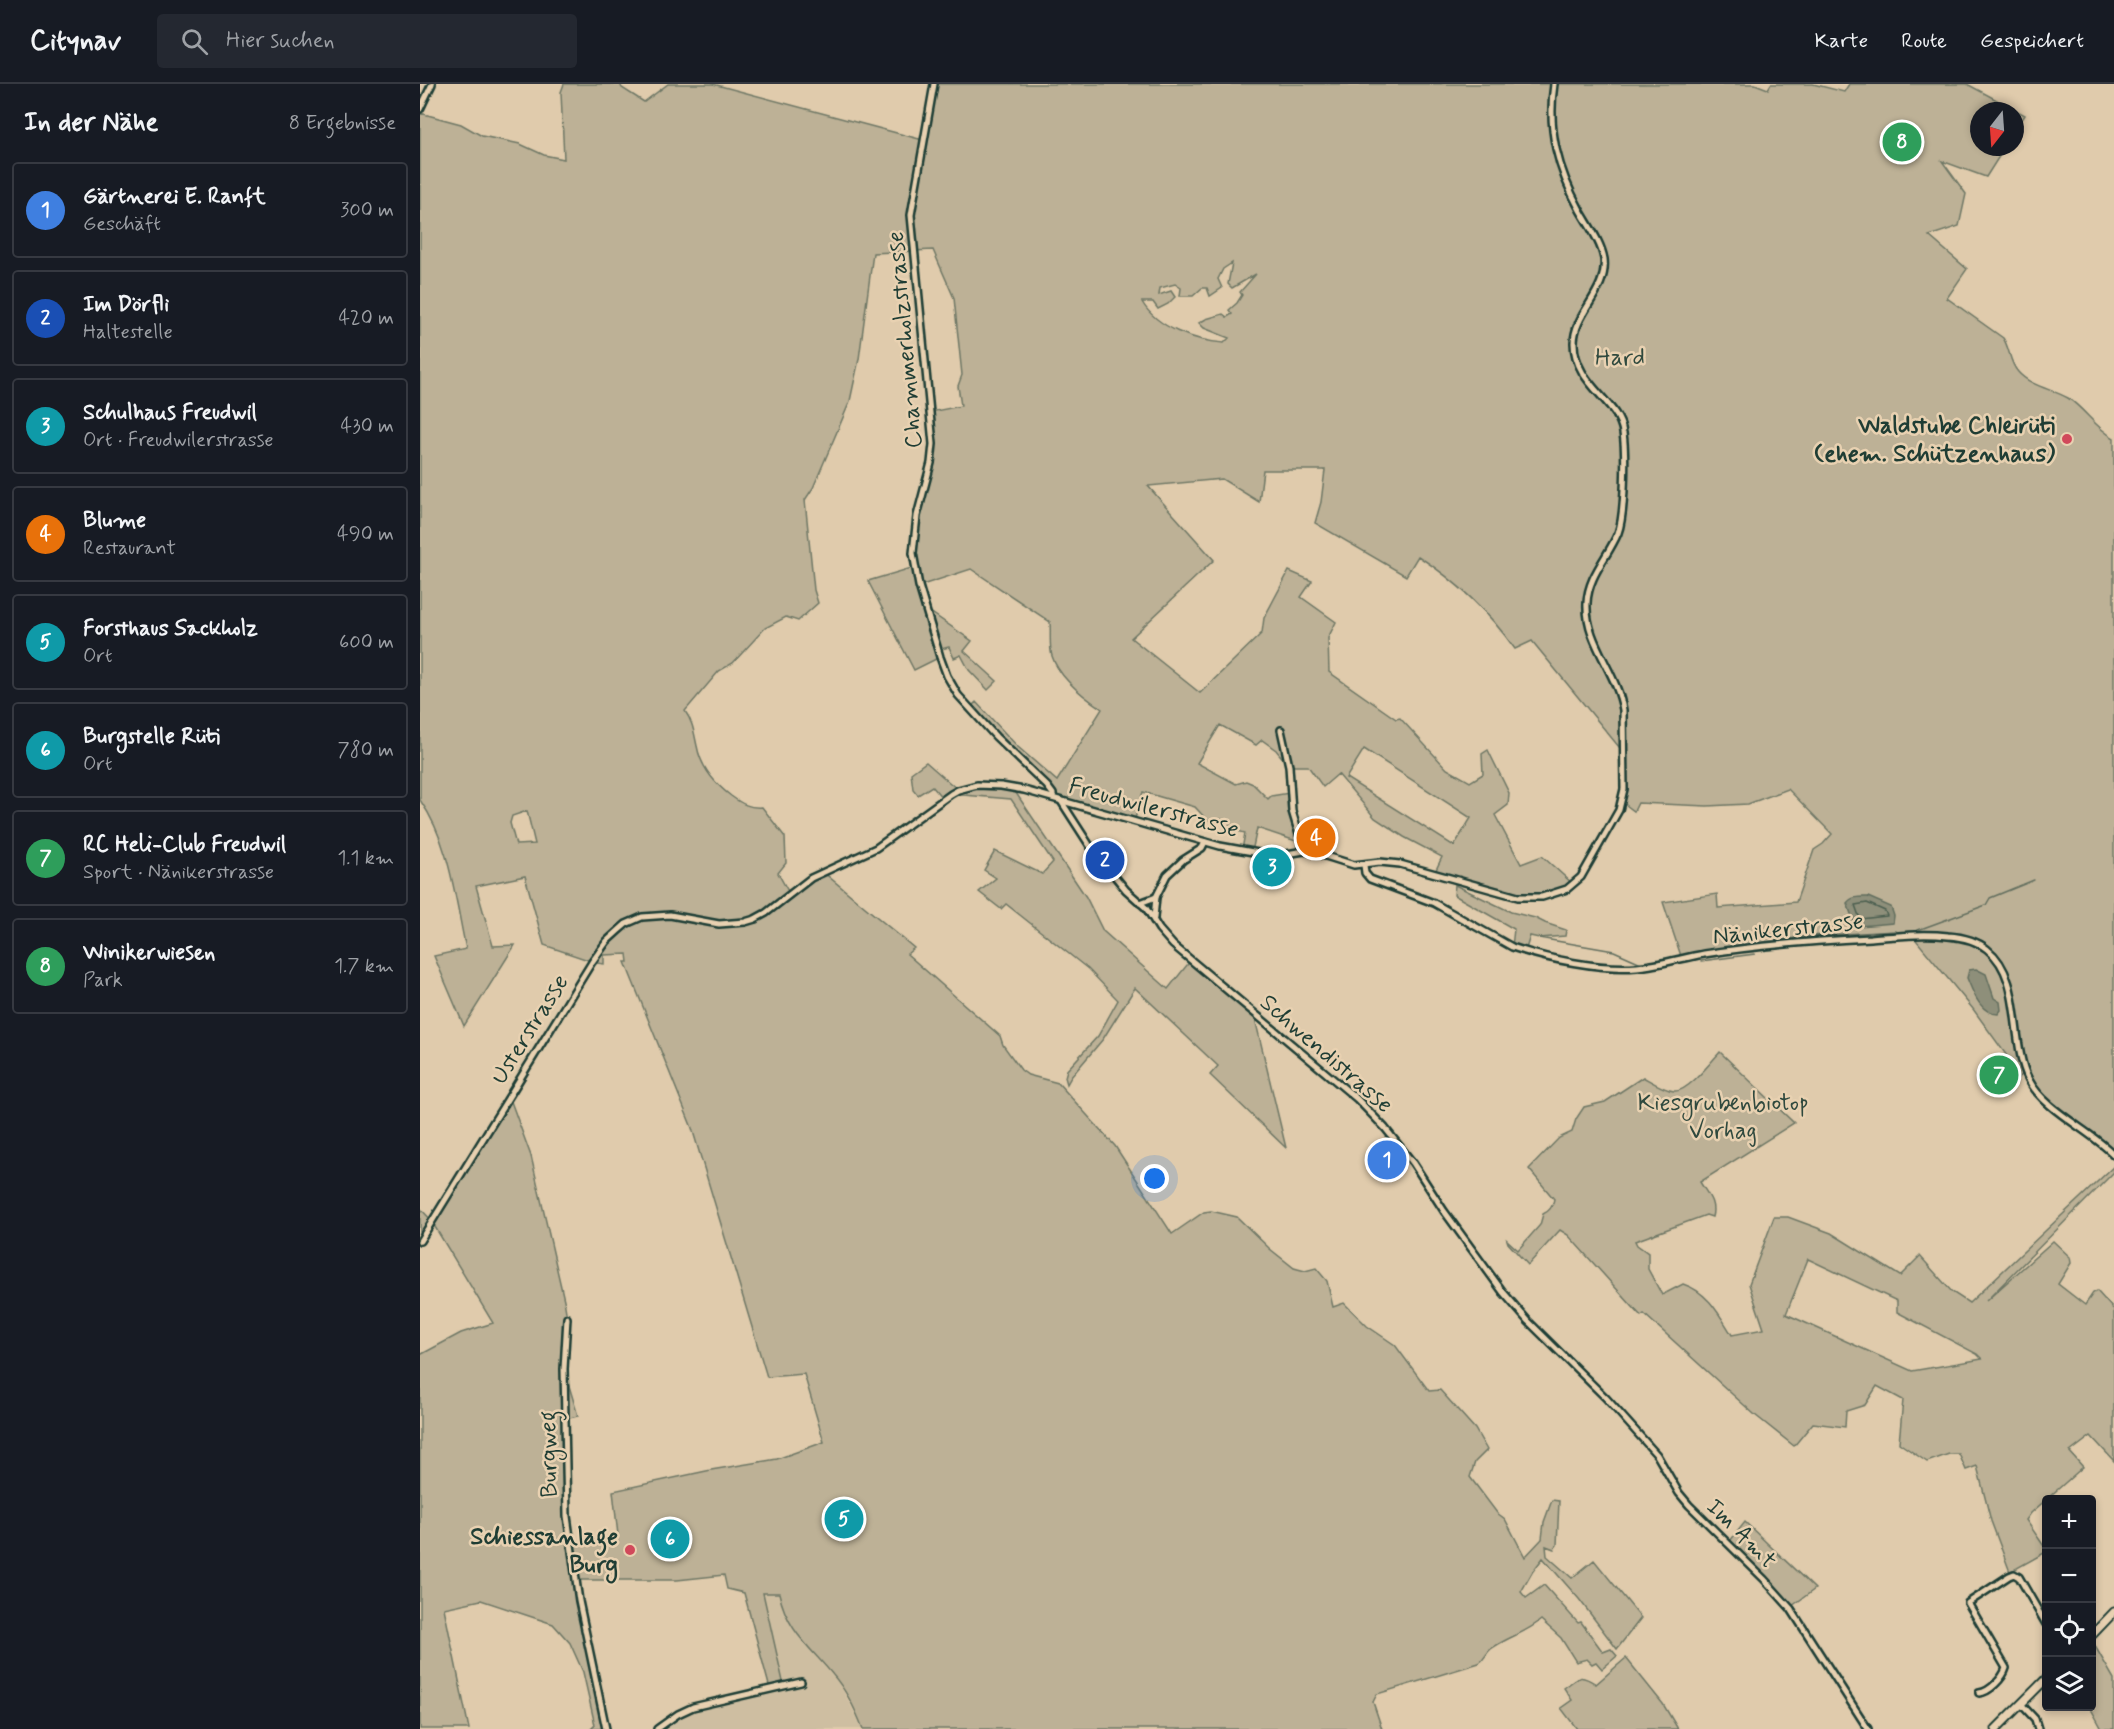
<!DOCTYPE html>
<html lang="de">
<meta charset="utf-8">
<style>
:root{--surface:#171b24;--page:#242831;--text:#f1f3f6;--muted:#9ea1a6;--line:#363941;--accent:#1a73e8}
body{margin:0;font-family:Mynerve,sans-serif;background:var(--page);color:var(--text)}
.controls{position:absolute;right:18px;bottom:18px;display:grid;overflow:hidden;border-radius:6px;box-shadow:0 3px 9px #0003}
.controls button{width:54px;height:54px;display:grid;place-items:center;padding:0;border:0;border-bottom:2px solid var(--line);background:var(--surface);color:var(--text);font:30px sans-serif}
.compass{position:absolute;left:1550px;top:18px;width:54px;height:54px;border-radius:50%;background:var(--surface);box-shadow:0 3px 9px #0003;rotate:197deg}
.you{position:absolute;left:735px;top:1095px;width:21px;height:21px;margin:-15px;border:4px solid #fff;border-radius:50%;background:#1a73e8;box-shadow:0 0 0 9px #1a73e833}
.badge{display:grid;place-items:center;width:39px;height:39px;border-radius:50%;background:var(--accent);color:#fff;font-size:20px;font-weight:700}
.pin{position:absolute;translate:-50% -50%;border:3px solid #fff;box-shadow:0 2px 6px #0006}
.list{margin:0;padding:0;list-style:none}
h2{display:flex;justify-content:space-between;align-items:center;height:78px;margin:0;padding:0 24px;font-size:26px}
h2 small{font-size:20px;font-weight:400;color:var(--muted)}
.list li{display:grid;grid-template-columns:39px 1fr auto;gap:18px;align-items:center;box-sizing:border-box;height:96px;margin:0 12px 12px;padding:0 12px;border:2px solid var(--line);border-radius:6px}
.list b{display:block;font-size:22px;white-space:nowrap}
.list p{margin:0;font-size:20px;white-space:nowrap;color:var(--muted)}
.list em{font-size:20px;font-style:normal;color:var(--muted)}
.icon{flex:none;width:33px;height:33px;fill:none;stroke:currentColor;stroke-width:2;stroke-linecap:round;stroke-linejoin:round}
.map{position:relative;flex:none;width:1694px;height:1645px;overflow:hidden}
header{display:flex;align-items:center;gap:36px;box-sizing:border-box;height:84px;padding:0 30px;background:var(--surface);border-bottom:2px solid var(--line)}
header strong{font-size:28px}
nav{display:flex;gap:33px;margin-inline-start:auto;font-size:21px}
.search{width:420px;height:54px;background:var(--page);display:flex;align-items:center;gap:15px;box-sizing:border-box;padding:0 21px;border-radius:6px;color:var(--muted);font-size:22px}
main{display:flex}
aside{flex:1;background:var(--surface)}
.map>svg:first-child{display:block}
.built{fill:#cebea1}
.green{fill:#bdb196;stroke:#6e7765;stroke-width:1.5;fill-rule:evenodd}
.water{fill:#8e8f7a;stroke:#626e5e;stroke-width:1.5}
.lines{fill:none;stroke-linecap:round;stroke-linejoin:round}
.shore{stroke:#4b5e50;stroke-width:1.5}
.stream{stroke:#626e5e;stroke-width:1.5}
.minor-casing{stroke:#1f3d34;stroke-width:10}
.major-casing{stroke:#1f3d34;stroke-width:11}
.minor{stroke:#e8d1b1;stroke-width:5}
.major{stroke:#e8d1b1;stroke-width:7}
.poi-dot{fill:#d1495b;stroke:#e8d1b1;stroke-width:2}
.labels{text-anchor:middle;stroke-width:5;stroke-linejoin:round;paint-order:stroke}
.street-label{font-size:24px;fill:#1f3d34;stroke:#e8d1b1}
.park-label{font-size:24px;fill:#2f493e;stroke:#e8d1b1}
.poi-label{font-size:24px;font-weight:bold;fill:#1f3d34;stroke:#e8d1b1;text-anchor:end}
</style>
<header>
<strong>Citynav</strong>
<div class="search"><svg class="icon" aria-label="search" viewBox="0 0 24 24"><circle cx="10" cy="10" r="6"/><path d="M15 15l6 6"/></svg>Hier suchen</div>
<nav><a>Karte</a><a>Route</a><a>Gespeichert</a></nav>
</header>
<main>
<aside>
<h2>In der Nähe<small>8 Ergebnisse</small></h2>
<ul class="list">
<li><span class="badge" style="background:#3f7fe0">1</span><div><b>Gärtnerei E. Ranft</b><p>Geschäft</p></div><em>300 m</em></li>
<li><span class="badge" style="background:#1a4fb4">2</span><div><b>Im Dörfli</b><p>Haltestelle</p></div><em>420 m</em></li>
<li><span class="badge" style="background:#0f9aa8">3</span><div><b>Schulhaus Freudwil</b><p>Ort · Freudwilerstrasse</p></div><em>430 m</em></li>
<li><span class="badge" style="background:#e8710a">4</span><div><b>Blume</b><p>Restaurant</p></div><em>490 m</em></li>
<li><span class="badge" style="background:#0f9aa8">5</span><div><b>Forsthaus Sackholz</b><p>Ort</p></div><em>600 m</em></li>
<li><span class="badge" style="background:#0f9aa8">6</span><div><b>Burgstelle Rüti</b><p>Ort</p></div><em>780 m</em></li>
<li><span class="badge" style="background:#2e9e5b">7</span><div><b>RC Heli-Club Freudwil</b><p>Sport · Nänikerstrasse</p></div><em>1.1 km</em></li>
<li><span class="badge" style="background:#2e9e5b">8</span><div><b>Winikerwiesen</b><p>Park</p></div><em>1.7 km</em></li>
</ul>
</aside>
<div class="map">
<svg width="1694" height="1645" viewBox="0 0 1694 1645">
<rect width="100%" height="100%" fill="#e0cbac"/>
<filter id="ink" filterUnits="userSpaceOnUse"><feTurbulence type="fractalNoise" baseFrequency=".0167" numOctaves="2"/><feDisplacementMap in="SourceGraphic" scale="12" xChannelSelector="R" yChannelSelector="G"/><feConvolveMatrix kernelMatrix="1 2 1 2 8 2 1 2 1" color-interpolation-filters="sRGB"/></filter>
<g filter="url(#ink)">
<!-- built -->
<path class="built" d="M 343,1508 L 359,1509 L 364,1527 L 375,1548 L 419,1599 L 443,1645 L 238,1645 L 258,1630 L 363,1602 Z"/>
<!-- green -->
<g class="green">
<path d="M 144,0 L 200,0 L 202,4 L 224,18 L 248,0 L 293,0 L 503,56 L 514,0 L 1335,0 L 1348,5 L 1351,0 L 1393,0 L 1424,8 L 1429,0 L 1547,0 L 1605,31 L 1595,47 L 1595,27 L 1559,27 L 1559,63 L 1585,63 L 1566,93 L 1522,77 L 1546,110 L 1539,142 L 1509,152 L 1547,185 L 1527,214 L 1583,254 C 1590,264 1589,278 1598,288 C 1610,302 1632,305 1648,314 C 1665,325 1675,344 1694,354 L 1694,1071 L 1622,1013 L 1605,989 L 1575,1010 L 1559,989 L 1587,972 L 1553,925 L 1492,851 L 1367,860 L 1262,875 L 1243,818 L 1297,810 L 1298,824 L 1376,818 L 1394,766 L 1403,760 L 1412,750 L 1368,705 L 1328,720 L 1287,722 L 1218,719 L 1214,727 L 1202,718 L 1204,669 L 1112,557 L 1095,565 C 1069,528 1036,497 998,472 L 986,492 L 895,439 L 901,418 L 905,386 L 843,386 L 839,418 L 802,395 L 728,402 L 794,476 L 711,554 L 780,609 L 842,549 L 844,534 L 869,487 L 892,497 L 881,513 L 916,538 L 908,554 L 909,588 L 976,635 L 980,634 L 1027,685 L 1050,698 L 1063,690 L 1062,670 L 1068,666 L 1089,709 L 1088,721 L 1075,731 L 1101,780 L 1122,772 L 1154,801 L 1112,814 L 1014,790 L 1022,773 L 984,753 L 955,734 L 918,690 L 903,703 L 888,682 L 869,682 L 856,666 L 842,656 L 836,661 L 800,641 L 777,679 L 816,700 L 826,697 L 833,700 L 848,715 L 851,712 L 869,709 L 882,759 L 837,744 L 832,768 L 822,766 L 825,749 L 810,745 L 809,736 L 799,735 L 798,741 L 787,736 L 775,723 L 723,708 L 714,738 L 643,716 L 631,706 L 550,624 L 556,618 L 598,663 L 637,697 L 682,625 C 664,613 639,594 632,572 C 629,562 631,549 630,538 L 551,485 L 499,502 L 506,525 L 552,557 L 544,567 L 577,597 L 568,606 L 549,586 L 541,571 L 534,574 L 529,563 L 518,566 L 520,573 L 494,586 L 448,497 L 495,483 L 494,457 L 511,379 L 510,328 L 541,322 L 538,302 L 542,291 L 534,214 L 513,166 L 453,169 L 439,275 L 430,317 L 393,404 L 385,416 L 394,506 L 398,519 L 378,537 L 366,533 L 345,544 L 313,579 L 299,587 L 265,627 C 273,638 274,649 277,662 C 281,684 294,699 311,712 C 322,720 329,724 342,723 L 365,753 L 366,779 L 358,789 L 369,809 L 403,788 L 494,864 L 487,870 L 580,952 L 583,961 L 601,986 L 608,991 L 638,999 L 695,1062 L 752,1150 L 784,1128 L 791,1127 L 817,1133 L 850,1165 L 874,1184 L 885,1187 L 896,1184 L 907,1197 L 913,1223 L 924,1219 L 947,1242 L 975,1261 L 1009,1307 L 1020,1306 L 1055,1345 L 1067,1366 L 1055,1378 L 1050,1393 L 1077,1429 L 1085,1435 L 1105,1473 L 1122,1455 L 1124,1438 L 1132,1416 L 1139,1417 L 1137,1461 L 1134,1465 L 1126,1462 L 1127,1472 L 1152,1494 L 1174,1476 L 1221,1534 L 1197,1565 L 1159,1515 L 1123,1474 L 1113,1487 L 1101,1508 L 1106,1514 L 1124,1501 L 1158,1539 L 1161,1538 L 1183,1568 L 1191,1565 L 1197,1572 L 1182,1585 L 1176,1578 L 1172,1580 L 1167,1575 L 1156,1578 L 1141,1554 L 1121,1536 C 1106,1549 1087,1553 1071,1565 C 1066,1569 1065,1575 1059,1579 L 957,1610 L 953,1618 L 962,1645 L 443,1645 C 436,1627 426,1606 413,1591 C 390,1563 367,1547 359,1509 L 343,1509 L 364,1602 L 350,1605 L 324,1509 L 307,1505 L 304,1491 L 257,1496 L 157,1496 L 186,1645 L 171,1645 L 175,1641 L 163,1588 L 150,1559 L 133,1540 L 61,1516 L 24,1524 L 49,1645 L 0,1645 L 0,1271 L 41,1249 L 73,1239 L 12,1138 L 0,1157 L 0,1124 L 12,1137 L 89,1012 L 111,1072 L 144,1216 L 147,1234 L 144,1285 L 158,1332 L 145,1335 L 151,1459 L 198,1451 L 193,1407 L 291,1386 L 357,1375 L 404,1358 L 384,1290 L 347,1293 L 272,1044 L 205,878 L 208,878 L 207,870 L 184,871 L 184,880 L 177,879 L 124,861 L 105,792 L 56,802 L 73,862 L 95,861 L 44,942 L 14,872 L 46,865 C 35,814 30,759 0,716 L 0,29 L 41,40 L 62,52 L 100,60 L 124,71 L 144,75 L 141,8 ZM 812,179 L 808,200 L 812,204 L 836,190 L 820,208 L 822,211 L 817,219 L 809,226 L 812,230 L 807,233 L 803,230 L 786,235 L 779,239 L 784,244 L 809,254 L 804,259 C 775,257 737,244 722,218 L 733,218 L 738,225 L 748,220 L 755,213 L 751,207 L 739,211 L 740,204 L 755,200 L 761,204 L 760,212 L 773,212 L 782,204 L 787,204 L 790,212 L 802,204 L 798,195 L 803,185 ZM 944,665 L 1051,734 L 1034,762 L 926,694 ZM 107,727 L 115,760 L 96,761 L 90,739 L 92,732 Z"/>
<path d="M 506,678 L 538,706 L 548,703 L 592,703 L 666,813 L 683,847 L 748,905 L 771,876 L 837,931 L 836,939 L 866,1064 L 790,991 L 798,982 L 715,904 L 683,955 L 651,993 L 647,1000 L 645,993 L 647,986 L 678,952 L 698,916 L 668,885 L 586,820 L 581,825 L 559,808 L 576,794 L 564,786 L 575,767 L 622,790 L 633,778 L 591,715 L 531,710 L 523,715 L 512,702 L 498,711 L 493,705 L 491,689 Z"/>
<path d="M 1035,801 L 1091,828 L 1115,834 L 1125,839 L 1146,846 L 1145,852 L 1119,854 L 1110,852 L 1105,868 L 1092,863 L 1094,845 L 1034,811 Z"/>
<path d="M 1300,968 L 1374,1039 L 1280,1098 C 1287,1110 1296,1118 1292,1133 L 1286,1131 L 1215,1157 L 1217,1161 L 1228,1169 L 1228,1185 L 1242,1211 L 1263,1200 C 1288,1208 1299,1230 1312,1251 L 1344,1245 L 1329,1200 L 1354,1133 L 1368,1133 L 1411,1149 L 1480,1192 L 1500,1172 L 1532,1208 L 1549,1219 L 1694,1082 L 1694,1088 L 1566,1217 L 1633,1157 L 1650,1173 L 1651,1179 L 1638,1200 L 1665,1221 L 1673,1209 L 1677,1207 L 1694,1226 L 1694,1377 L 1671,1352 L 1650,1368 L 1663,1383 L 1611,1429 L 1606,1436 L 1626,1465 L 1626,1468 L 1590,1488 L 1571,1437 L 1557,1382 L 1546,1386 L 1539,1370 L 1529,1370 L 1507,1378 L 1479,1359 L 1483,1316 L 1457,1302 L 1445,1321 L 1426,1327 L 1425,1343 L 1393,1339 L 1374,1362 L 1335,1331 L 1224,1230 L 1221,1232 L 1148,1151 L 1140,1146 L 1108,1181 L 1088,1159 L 1087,1156 L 1098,1166 L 1120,1141 L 1123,1130 C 1130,1127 1133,1122 1134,1115 L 1109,1085 L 1139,1054 L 1152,1048 L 1156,1035 L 1164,1023 L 1185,1018 L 1223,993 C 1232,998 1244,1006 1254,1007 C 1267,1009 1291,978 1300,968 ZM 1388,1175 L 1477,1217 L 1477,1228 L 1557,1270 L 1562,1275 L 1492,1287 L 1366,1230 Z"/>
<path d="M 1325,1438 L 1395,1505 L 1372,1522 L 1358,1505 L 1310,1457 Z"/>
<path d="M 1672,1557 L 1694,1595 L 1694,1645 L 1682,1645 L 1670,1623 L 1672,1622 Z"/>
<path d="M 1206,1574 L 1243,1620 L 1258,1645 L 1157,1645 L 1141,1624 L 1152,1616 L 1144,1604 C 1159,1593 1159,1589 1176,1600 Z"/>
</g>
<!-- water -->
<g class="water">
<path d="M 1448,813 L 1471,823 L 1474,832 L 1473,839 L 1439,842 L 1434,838 L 1427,819 C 1432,812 1440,813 1448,813 Z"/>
<path d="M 1556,885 L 1566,890 L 1574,914 L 1580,918 L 1581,926 L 1578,930 C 1560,930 1553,908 1547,894 L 1549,886 Z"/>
</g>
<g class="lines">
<!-- shore -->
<path class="shore" d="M 1447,819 L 1465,827 L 1467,832 L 1440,835 L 1435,821 Z"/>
<!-- stream -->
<g class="stream">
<path d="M 1498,846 L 1566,821 L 1570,814 L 1614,796"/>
<path d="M 1119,854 L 1194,867 L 1221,879"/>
<path d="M 1357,857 L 1389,852 L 1476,847"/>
<path d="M 1281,877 L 1335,870"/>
</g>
<defs>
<g id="minor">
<path d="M 514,0 L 491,131 L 513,360 L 511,379 L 497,432 L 493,469 L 499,502 L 520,573 L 527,592 L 538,611 L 576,653 L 627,702 L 633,710 L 633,714"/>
<path d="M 0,25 L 12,0"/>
<path d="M 861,646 L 869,682 L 872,727 L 884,767"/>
<path d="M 641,717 L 670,762 L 706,806 L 726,824 L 739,845 L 753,861 L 937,1015 L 965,1044 L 993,1079 L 1024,1127 L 1083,1208 L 1108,1237 L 1186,1314 L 1237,1371 L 1259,1409 L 1269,1421 L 1344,1495 L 1371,1525 L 1448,1645"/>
<path d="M 944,781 L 945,789 L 950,795 L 1014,819 L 1092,863 C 1128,875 1179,886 1217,883 C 1240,881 1262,874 1284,870 C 1339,861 1395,857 1451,854 C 1477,852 1503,849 1528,852 C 1542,853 1556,856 1567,865 C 1604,894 1589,958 1609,996 C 1625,1027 1669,1045 1694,1071"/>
<path d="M 720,819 L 736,813"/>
<path d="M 734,834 L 736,813 L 747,791 L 763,776 L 782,764 L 785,758"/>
<path d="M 0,1157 L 172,878 L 187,857 L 198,847 L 206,840 L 222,833 L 250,831 L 299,840 L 325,838 L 335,835 L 346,829 L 391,794 L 456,764 L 531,710 L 538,706 L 557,701 L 581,702 L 604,706 L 800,762 L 855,772 L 884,767 L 893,768 L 934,781 L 960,778 L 980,780 L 1098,813 L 1122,813 L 1147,805 L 1161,793 L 1199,726 L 1204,705 L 1203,626 C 1197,588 1165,558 1167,519 C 1168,492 1188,473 1198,449 C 1205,431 1206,369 1203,349 C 1199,317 1154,300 1154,259 C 1154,228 1188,208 1184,175 C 1181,158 1169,142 1160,126 C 1138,86 1127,46 1134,0"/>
<path d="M 147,1234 L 144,1285 L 147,1432 L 159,1517 L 186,1645"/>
<path d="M 1559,1609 C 1570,1608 1583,1594 1586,1584 L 1548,1519 L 1589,1492 L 1594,1490 L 1599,1493 L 1626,1540"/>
<path d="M 1601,1620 L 1615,1635 L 1618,1645"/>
<path d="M 237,1645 L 258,1630 L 273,1623 L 381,1598"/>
</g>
<g id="major">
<path d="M 1672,1551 L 1694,1528"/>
<path d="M 1576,1645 L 1626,1595"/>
</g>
</defs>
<!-- minor casing -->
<use href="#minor" class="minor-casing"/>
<!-- major casing -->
<use href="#major" class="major-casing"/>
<!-- minor -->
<use href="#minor" class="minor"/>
<!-- major -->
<use href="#major" class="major"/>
</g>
</g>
<!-- markers -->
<g class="poi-dot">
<circle cx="1647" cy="355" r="6"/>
<circle cx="210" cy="1466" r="6"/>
</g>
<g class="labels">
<!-- street labels -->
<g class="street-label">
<text transform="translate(484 256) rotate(-95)" y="8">Chammerholzstrasse</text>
<text transform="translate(734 723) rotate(15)" y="8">Freudwilerstrasse</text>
<text transform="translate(1368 844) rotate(-6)" y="8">Nänikerstrasse</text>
<text transform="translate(109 945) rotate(-58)" y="8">Usterstrasse</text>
<text transform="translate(907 969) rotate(41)" y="8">Schwendistrasse</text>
<text transform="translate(128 1370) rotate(-91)" y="8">Burgweg</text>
<text transform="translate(1322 1449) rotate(45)" y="8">Im Amt</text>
</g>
<!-- park labels -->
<g class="park-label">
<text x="1200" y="281">Hard</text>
<text x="1303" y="1026">Kiesgrubenbiotop<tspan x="1303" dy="28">Vorhag</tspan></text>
</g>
<!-- poi labels -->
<g class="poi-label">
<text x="1635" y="349">Waldstube Chleirüti<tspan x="1635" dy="28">(ehem. Schützenhaus)</tspan></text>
<text x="198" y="1460">Schiessanlage<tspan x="198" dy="28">Burg</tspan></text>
</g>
</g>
</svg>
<div class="controls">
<button>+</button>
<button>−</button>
<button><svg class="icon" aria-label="locate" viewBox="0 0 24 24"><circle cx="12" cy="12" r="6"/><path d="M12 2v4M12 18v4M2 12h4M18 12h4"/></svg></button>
<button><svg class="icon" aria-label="layers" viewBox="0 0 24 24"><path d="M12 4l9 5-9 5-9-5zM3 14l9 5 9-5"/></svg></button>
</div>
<svg class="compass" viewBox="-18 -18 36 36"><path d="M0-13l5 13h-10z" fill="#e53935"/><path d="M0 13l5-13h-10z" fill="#9ea1a6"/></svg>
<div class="you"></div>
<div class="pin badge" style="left:967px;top:1076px;background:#3f7fe0">1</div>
<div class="pin badge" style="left:685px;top:776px;background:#1a4fb4">2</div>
<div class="pin badge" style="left:852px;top:783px;background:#0f9aa8">3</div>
<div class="pin badge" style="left:896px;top:754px;background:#e8710a">4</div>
<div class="pin badge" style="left:424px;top:1435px;background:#0f9aa8">5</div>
<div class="pin badge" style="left:250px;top:1455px;background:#0f9aa8">6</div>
<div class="pin badge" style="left:1579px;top:991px;background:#2e9e5b">7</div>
<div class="pin badge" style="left:1482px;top:58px;background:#2e9e5b">8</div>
</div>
</main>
